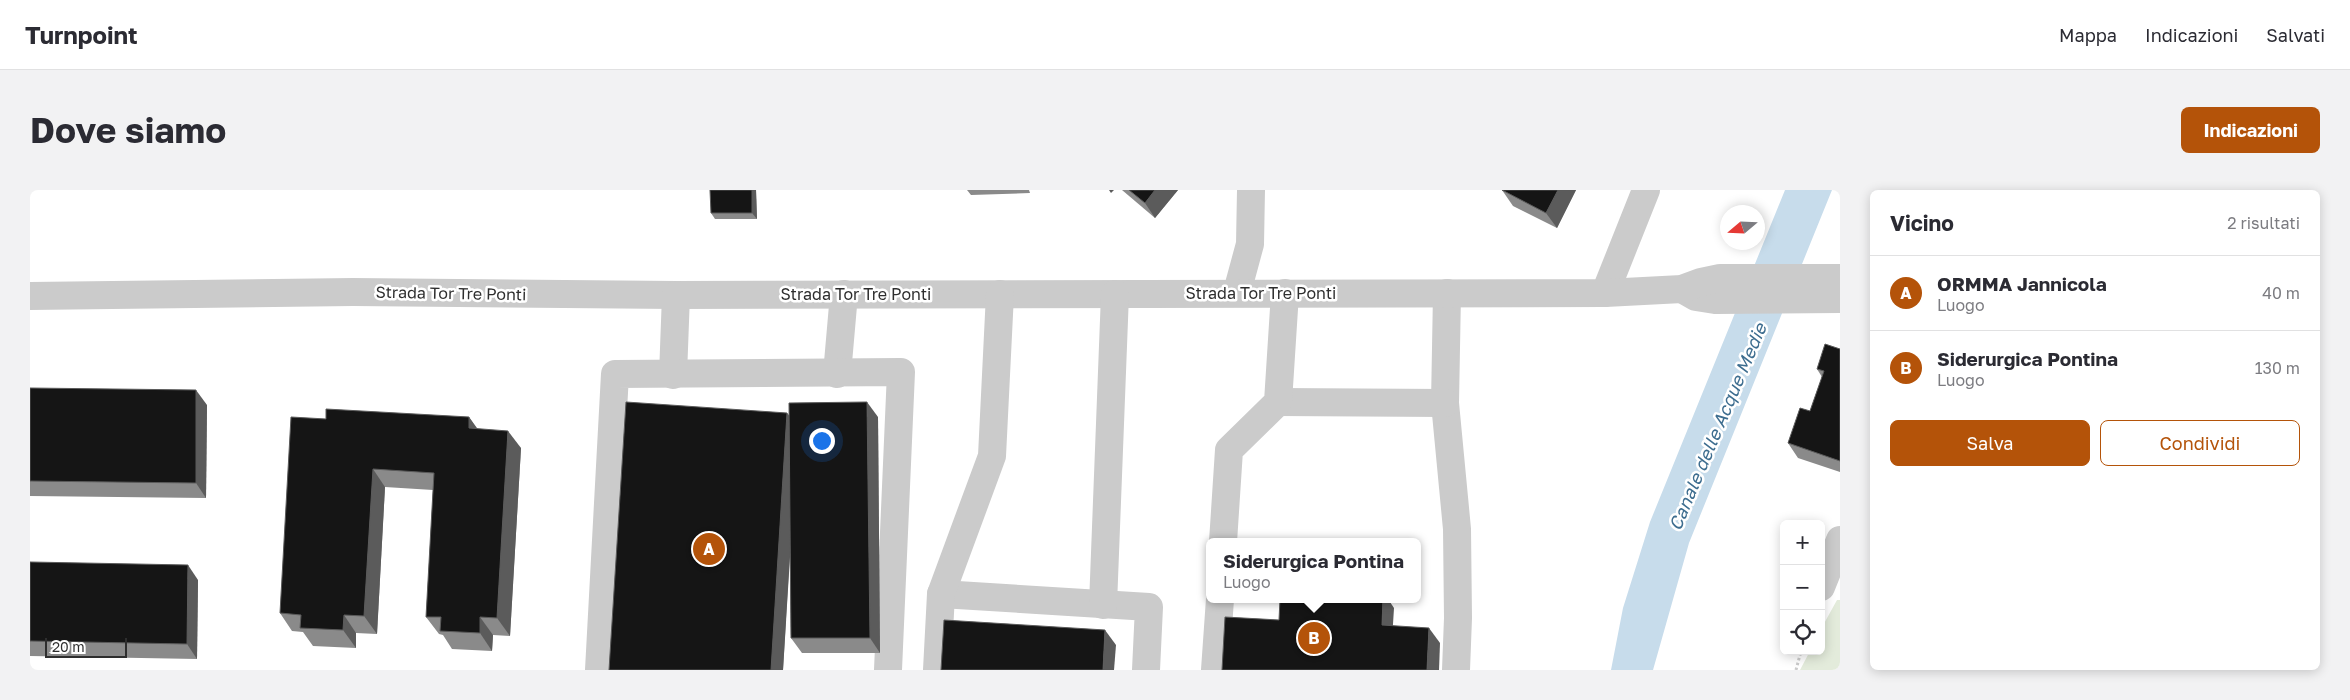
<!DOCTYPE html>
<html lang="it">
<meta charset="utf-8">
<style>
:root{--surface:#fff;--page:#f2f2f3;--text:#2b2b33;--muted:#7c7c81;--line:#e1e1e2;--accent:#b45309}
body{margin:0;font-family:"Golos Text",sans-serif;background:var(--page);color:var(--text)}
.controls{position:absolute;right:15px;bottom:15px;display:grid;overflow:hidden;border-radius:8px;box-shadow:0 2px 12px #0003}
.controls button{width:45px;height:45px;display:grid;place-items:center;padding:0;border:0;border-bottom:1px solid var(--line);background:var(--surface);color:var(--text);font:25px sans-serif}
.compass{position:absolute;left:1690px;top:15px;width:45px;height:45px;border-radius:50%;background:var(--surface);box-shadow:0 2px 12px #0003;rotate:251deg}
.scale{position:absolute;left:15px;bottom:12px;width:82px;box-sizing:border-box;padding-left:5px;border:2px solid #2e2e2e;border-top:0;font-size:14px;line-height:18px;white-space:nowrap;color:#2e2e2e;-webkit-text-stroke:4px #fff;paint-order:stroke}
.you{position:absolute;left:791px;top:250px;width:18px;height:18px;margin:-12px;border:4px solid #fff;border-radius:50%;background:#1a73e8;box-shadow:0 0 0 8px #1a73e833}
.badge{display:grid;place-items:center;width:32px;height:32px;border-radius:50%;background:var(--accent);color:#fff;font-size:16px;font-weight:700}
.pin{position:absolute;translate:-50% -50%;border:2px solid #fff;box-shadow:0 1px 5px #0006}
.popup{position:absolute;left:1176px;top:348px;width:215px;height:65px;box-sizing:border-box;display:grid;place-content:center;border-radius:8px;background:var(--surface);filter:drop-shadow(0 1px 4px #0005);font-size:16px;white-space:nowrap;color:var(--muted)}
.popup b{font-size:19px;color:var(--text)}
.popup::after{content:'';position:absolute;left:50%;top:100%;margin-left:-10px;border:10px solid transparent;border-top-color:var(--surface)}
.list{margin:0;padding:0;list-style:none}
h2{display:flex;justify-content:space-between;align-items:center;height:65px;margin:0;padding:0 20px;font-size:21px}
h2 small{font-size:16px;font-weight:400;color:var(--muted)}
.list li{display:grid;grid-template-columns:32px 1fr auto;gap:15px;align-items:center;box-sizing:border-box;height:75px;padding:0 20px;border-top:1px solid var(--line)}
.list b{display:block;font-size:19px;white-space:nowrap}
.list p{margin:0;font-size:16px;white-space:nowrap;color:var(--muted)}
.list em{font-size:16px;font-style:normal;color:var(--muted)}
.actions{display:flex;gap:10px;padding:15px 20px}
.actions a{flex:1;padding:11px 0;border:1px solid var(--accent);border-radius:8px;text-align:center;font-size:18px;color:var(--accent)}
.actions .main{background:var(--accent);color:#fff}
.icon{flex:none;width:28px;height:28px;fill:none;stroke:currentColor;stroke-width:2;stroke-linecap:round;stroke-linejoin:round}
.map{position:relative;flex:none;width:1810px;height:480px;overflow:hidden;border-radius:8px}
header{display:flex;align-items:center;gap:30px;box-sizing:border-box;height:70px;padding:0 25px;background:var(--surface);border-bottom:1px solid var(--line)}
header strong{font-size:24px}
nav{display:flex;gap:28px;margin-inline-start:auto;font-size:18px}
.intro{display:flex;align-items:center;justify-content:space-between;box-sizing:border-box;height:120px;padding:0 30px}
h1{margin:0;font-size:35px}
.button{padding:12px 22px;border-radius:8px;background:var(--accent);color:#fff;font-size:18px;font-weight:700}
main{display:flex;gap:30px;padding:0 30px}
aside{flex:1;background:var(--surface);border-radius:8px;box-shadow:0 2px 12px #0003}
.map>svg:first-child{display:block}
.green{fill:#e3ebdb}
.water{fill:#c7dceb}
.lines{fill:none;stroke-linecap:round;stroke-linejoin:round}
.path{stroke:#cbcbcb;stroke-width:3;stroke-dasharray:2.5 2.5;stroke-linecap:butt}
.minor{stroke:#cbcbcb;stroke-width:28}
.wall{fill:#8a8a8a}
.shaded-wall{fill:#5b5b5b}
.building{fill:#151515;stroke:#5b5b5b}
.labels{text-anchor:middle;stroke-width:5;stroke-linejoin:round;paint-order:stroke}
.street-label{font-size:16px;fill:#2e2e2e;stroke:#fff}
.water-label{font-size:18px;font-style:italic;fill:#3d6d8f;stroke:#fff}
</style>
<header>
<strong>Turnpoint</strong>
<nav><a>Mappa</a><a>Indicazioni</a><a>Salvati</a></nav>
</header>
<div class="intro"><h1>Dove siamo</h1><a class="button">Indicazioni</a></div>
<main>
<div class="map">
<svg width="1810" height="480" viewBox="0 0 1810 480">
<rect width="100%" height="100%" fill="#fff"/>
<!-- green -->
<path class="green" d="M 1807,410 L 1810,410 L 1810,480 L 1770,480 L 1780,461 L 1791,461 L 1791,439 Z"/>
<!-- water -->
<path class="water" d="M 1755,0 L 1802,0 L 1659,353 L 1623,480 L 1581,480 L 1593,418 L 1620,332 Z"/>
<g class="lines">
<!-- path -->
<path class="path" d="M 1766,480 L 1771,461"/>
<!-- minor -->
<g class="minor">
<path d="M 1652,99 L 1666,107 L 1685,110 L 1810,109"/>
<path d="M 1207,102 L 1220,54 L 1221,0"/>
<path d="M 1417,103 L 1415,213 L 1427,339 L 1428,428 L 1426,480"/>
<path d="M 1575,103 L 1616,0"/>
<path d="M 0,106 L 323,102 L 646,105 L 1575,103 L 1652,99 L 1671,92 L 1690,88 L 1810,88"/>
<path d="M 807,184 L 814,104"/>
<path d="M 643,185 L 646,105"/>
<path d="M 1248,212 L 1415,213"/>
<path d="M 1193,352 L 1199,260 L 1248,212 L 1255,103"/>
<path d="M 1791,397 L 1810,350"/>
<path d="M 911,404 L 1119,417 L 1116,480"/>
<path d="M 1073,415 L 1085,104"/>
<path d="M 569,480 L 585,184 L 871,182 L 858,480"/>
<path d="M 907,480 L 911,404 L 962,266 L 970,104"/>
<path d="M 1185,480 L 1190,409"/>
</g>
</g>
<!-- wall -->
<g class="wall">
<path d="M 726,0 L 727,29 L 685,29 L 681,23 Z"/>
<path d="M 937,0 L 999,0 L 1000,3 L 941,5 Z"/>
<path d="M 1092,0 L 1148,0 L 1125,28 Z"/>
<path d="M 1472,0 L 1546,0 L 1527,38 L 1483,16 Z"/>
<path d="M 1810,159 L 1810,282 L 1768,268 L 1758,253 L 1780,221 L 1792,187 L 1787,179 Z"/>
<path d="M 0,198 L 177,215 L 176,308 L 0,306 Z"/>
<path d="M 757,223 L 759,225 L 848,227 L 850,463 L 772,463 L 761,448 L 760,361 L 753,480 L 579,480 Z"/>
<path d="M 439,227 L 447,239 L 491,258 L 480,446 L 463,445 L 462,461 L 422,459 L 413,445 L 409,444 L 396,427 L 403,300 L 355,297 L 347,444 L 326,443 L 326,458 L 283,456 L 273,442 L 262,441 L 250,423 L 296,229 Z"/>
<path d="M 0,372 L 168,390 L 167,469 L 0,466 Z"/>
</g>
<!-- shaded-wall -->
<g class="shaded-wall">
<path d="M 722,0 L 726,0 L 727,29 L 722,23 Z"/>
<path d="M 1079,0 L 1084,0 L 1081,3 Z"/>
<path d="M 1125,0 L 1148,0 L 1125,28 L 1115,13 Z"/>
<path d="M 1528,0 L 1546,0 L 1527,38 L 1516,23 Z"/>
<path d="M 166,200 L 177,215 L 176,308 L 166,293 Z"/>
<path d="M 837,212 L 848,227 L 850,463 L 840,448 Z"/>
<path d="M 757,223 L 768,238 L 753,480 L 741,480 Z"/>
<path d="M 439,227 L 452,245 L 439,238 Z"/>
<path d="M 478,241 L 491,258 L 480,446 L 467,428 Z"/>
<path d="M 343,279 L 355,297 L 347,444 L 334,426 Z"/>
<path d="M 158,375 L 168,390 L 167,469 L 157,454 Z"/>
<path d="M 1353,409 L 1358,409 L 1364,418 L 1362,450 L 1352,435 Z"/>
<path d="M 314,425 L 326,443 L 326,458 L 313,440 Z"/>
<path d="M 450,427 L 463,445 L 462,461 L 450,443 Z"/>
<path d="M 1399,438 L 1410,453 L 1409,480 L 1397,480 Z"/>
<path d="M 1075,440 L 1086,455 L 1084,480 L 1073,480 Z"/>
</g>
<!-- building -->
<g class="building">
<path d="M 680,0 L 722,0 L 722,23 L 681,23 Z"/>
<path d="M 1099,0 L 1125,0 L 1115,13 Z"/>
<path d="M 1472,0 L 1528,0 L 1516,23 Z"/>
<path d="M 1795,154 L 1810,159 L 1810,271 L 1758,253 L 1770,218 L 1780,221 L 1794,181 L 1787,179 Z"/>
<path d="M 0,198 L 166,200 L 166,293 L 0,291 Z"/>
<path d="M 596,212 L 757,223 L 741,480 L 579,480 Z"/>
<path d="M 837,212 L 840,448 L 761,448 L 759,213 Z"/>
<path d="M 296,219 L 439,227 L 439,238 L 478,241 L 467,428 L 450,427 L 450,443 L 410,441 L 411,427 L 396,427 L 404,283 L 343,279 L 334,426 L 314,425 L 313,440 L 270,438 L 271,425 L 250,423 L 261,227 L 296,229 Z"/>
<path d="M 0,372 L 158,375 L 157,454 L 0,451 Z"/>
<path d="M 1250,409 L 1353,409 L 1352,435 L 1399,438 L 1397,480 L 1192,480 L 1195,427 L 1249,430 Z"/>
<path d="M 914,430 L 1075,440 L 1073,480 L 911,480 Z"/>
</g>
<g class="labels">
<!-- street labels -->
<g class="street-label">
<text transform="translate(421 103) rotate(1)" y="6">Strada Tor Tre Ponti</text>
<text x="1231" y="109">Strada Tor Tre Ponti</text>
<text x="826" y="110">Strada Tor Tre Ponti</text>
</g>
<!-- water labels -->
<g class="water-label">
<text transform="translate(1688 237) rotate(-67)" y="6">Canale delle Acque Medie</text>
</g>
</g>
</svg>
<div class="controls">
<button>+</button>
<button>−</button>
<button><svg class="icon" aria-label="locate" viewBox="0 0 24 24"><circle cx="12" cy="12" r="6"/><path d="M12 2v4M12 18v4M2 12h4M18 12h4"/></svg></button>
</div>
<svg class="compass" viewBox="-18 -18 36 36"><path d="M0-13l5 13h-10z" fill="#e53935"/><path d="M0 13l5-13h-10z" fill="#7c7c81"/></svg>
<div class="scale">20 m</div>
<div class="you"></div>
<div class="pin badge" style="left:679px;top:359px">A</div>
<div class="pin badge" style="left:1284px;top:448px">B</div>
<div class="popup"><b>Siderurgica Pontina</b>Luogo</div>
</div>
<aside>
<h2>Vicino<small>2 risultati</small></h2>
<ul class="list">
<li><span class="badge">A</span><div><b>ORMMA Jannicola</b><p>Luogo</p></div><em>40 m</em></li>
<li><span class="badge">B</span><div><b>Siderurgica Pontina</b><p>Luogo</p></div><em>130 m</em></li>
</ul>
<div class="actions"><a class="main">Salva</a><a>Condividi</a></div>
</aside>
</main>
